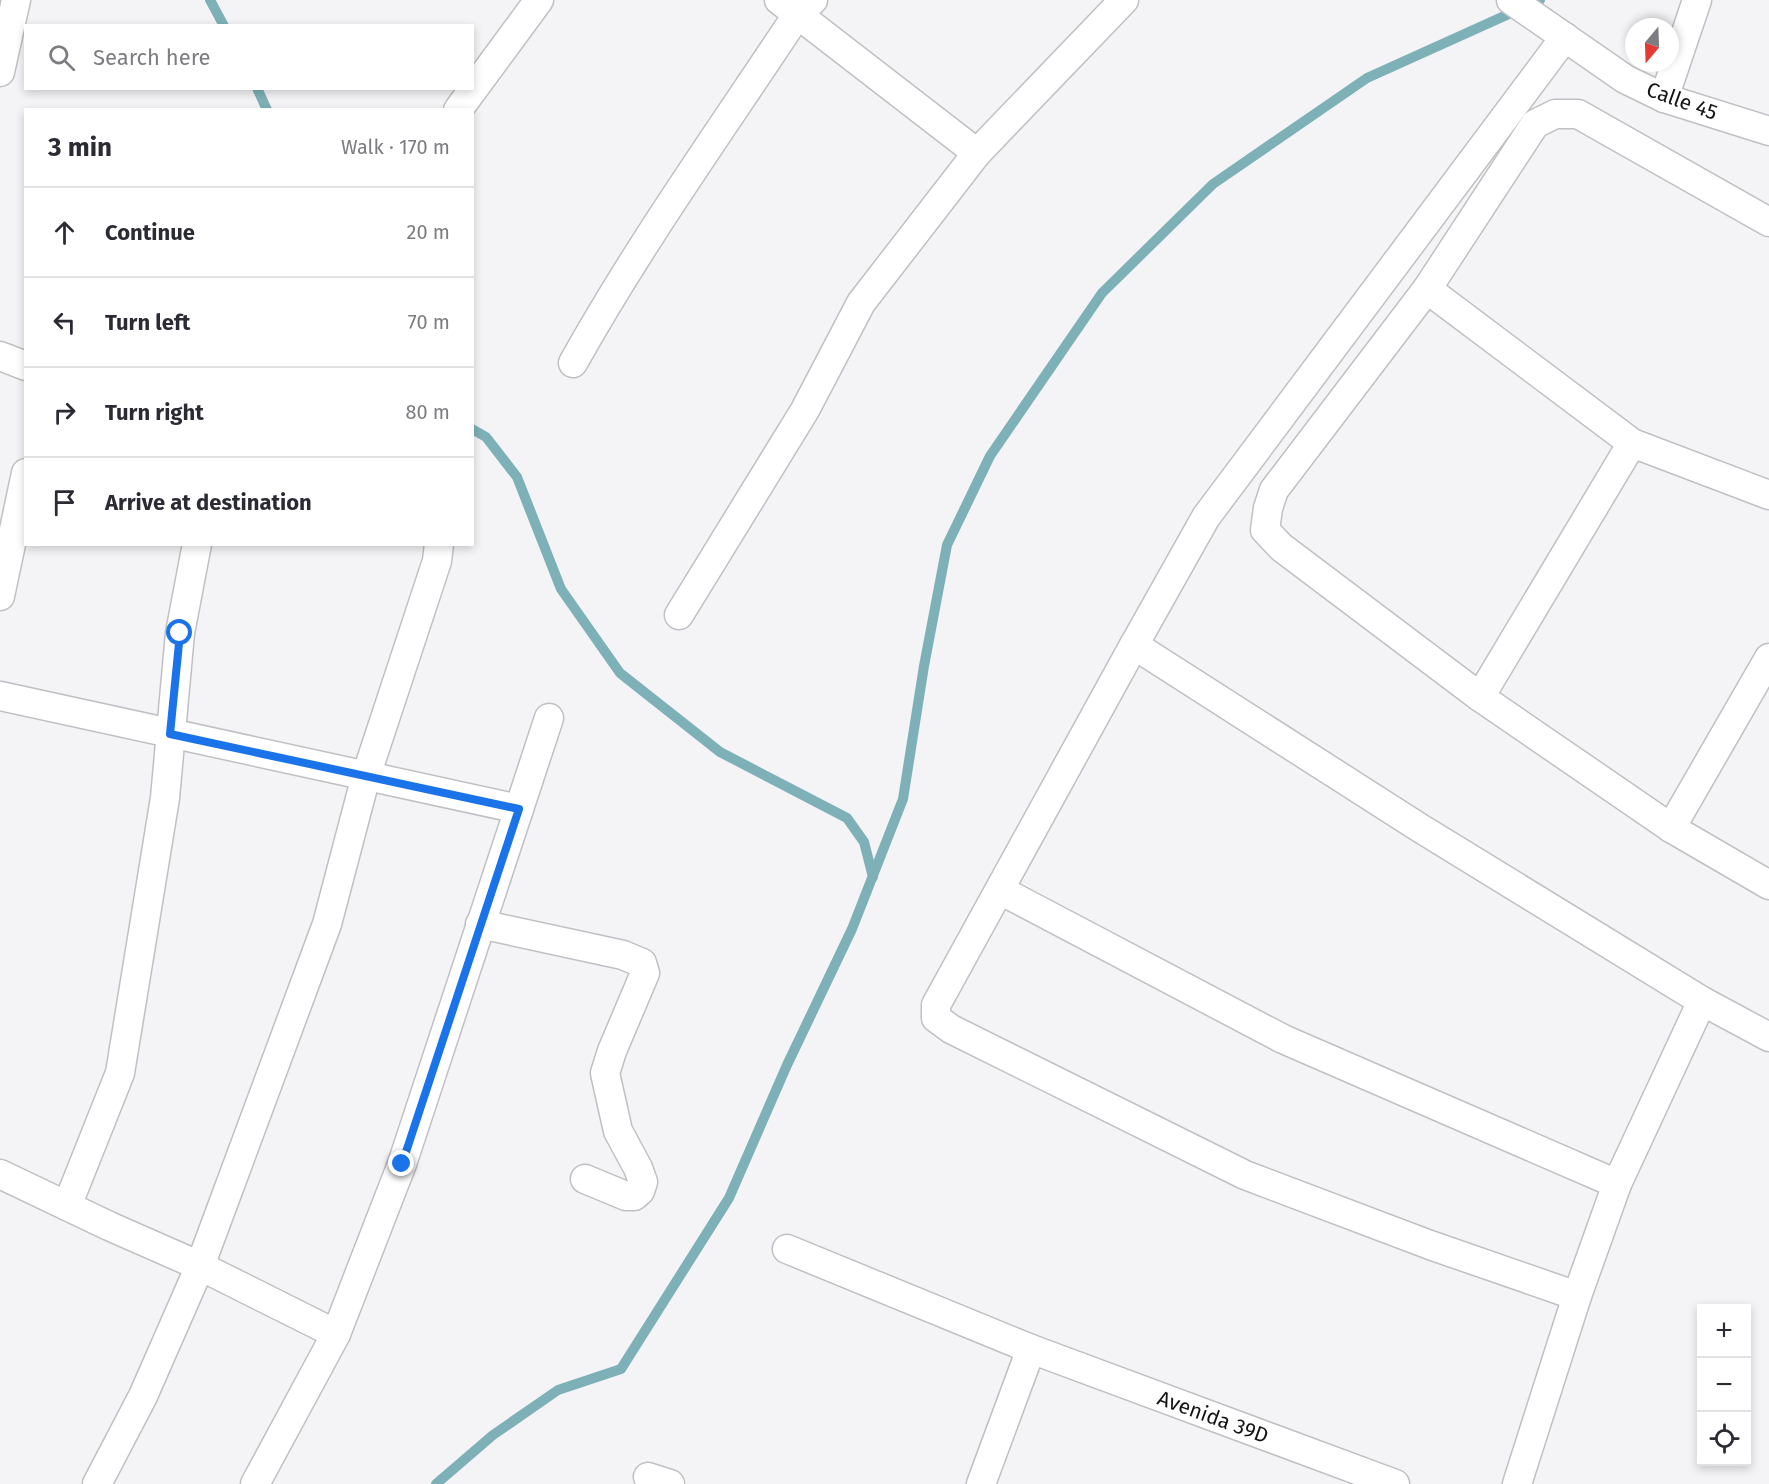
<!DOCTYPE html>
<meta charset="utf-8">
<style>
:root{--surface:#fff;--page:#f2f2f3;--text:#2b2b33;--muted:#7c7c81;--line:#e1e1e2}
body{margin:0;font-family:"Fira Sans",sans-serif;background:var(--page);color:var(--text)}
.controls{position:absolute;right:18px;bottom:18px;display:grid;overflow:hidden;border-radius:0px;box-shadow:0 3px 9px #0003}
.controls button{width:54px;height:54px;display:grid;place-items:center;padding:0;border:0;border-bottom:2px solid var(--line);background:var(--surface);color:var(--text);font:30px sans-serif}
.compass{position:absolute;left:1625px;top:18px;width:54px;height:54px;border-radius:50%;background:var(--surface);box-shadow:0 3px 9px #0003;rotate:199deg}
.stop{position:absolute;width:18px;height:18px;margin:-14px;border:4px solid #1a73e8;border-radius:50%;background:#fff}
.stop.end{background:#1a73e8;border-color:#fff;box-shadow:0 2px 6px #0008}
.list{margin:0;padding:0;list-style:none}
h2{display:flex;justify-content:space-between;align-items:center;height:78px;margin:0;padding:0 24px;font-size:26px}
h2 small{font-size:20px;font-weight:400;color:var(--muted)}
.list li{display:grid;grid-template-columns:39px 1fr auto;gap:18px;align-items:center;box-sizing:border-box;height:90px;padding:0 24px;border-top:2px solid var(--line)}
.list b{display:block;font-size:22px;white-space:nowrap}
.list em{font-size:20px;font-style:normal;color:var(--muted)}
.icon{flex:none;width:33px;height:33px;fill:none;stroke:currentColor;stroke-width:2;stroke-linecap:round;stroke-linejoin:round}
.map{position:relative;flex:none;width:1769px;height:1484px;overflow:hidden}
.search{position:absolute;background:var(--surface);box-shadow:0 3px 9px #0003;left:24px;top:24px;width:450px;height:66px;display:flex;align-items:center;gap:15px;box-sizing:border-box;padding:0 21px;border-radius:0px;color:var(--muted);font-size:22px}
.panel{position:absolute;background:var(--surface);box-shadow:0 3px 9px #0003;left:24px;top:108px;width:450px;height:438px;border-radius:0px}
.map>svg:first-child{display:block}
.lines{fill:none;stroke-linecap:round;stroke-linejoin:round}
.stream{stroke:#7eb1b7;stroke-width:10}
.minor-casing{stroke:#c0c0c4;stroke-width:31}
.minor{stroke:#fff;stroke-width:28}
.route{stroke:#1a73e8;stroke-width:8}
.labels{text-anchor:middle;stroke-width:5;stroke-linejoin:round;paint-order:stroke}
.street-label{font-size:21px;fill:#131314;stroke:#fff}
</style>
<div class="map">
<svg width="1769" height="1484" viewBox="0 0 1769 1484">
<rect width="100%" height="100%" fill="#f4f4f7"/>
<g class="lines">
<!-- stream -->
<g class="stream">
<path d="M 210,0 L 224,26"/>
<path d="M 257,88 L 267,110"/>
<path d="M 472,429 L 486,437 L 517,477 L 561,589 L 620,673 L 720,752 L 847,818 L 864,842 L 873,877"/>
<path d="M 436,1484 L 493,1435 L 558,1390 L 621,1369 L 729,1198 L 787,1065 L 852,929 L 903,799 L 924,666 L 947,545 L 990,456 L 1102,293 L 1213,184 L 1367,78 L 1540,0"/>
</g>
<defs>
<g id="minor">
<path d="M 779,0 L 977,153"/>
<path d="M 1511,0 L 1625,79 L 1664,98 L 1769,131"/>
<path d="M 1565,37 L 1206,517 L 1134,645 L 1420,828 L 1702,1001 L 1769,1037"/>
<path d="M 0,72 L 16,0"/>
<path d="M 1664,98 L 1697,0"/>
<path d="M 458,110 L 539,0"/>
<path d="M 1769,222 L 1578,114 L 1555,114 L 1535,124 L 1427,289 L 1274,490 L 1268,508 L 1265,530 L 1281,547 L 1480,697 L 1671,828 L 1769,885"/>
<path d="M 1427,289 L 1632,443 L 1769,495"/>
<path d="M 0,356 L 26,366"/>
<path d="M 573,363 C 640,243 721,130 797,15 L 813,0"/>
<path d="M 0,596 L 26,473"/>
<path d="M 679,615 L 805,410 L 861,303 L 977,153 L 1124,0"/>
<path d="M 1134,645 L 936,1005 L 936,1018 L 951,1029 L 1245,1175 L 1430,1245 L 1577,1296"/>
<path d="M 0,696 L 519,809"/>
<path d="M 1480,697 L 1632,443"/>
<path d="M 1671,828 L 1769,658"/>
<path d="M 1000,890 L 1283,1039 L 1617,1184"/>
<path d="M 480,924 L 623,955 L 642,963 L 645,973 L 612,1051 L 605,1073 L 618,1131 L 638,1168 L 643,1182 L 640,1191 L 634,1196 L 626,1196 L 585,1179"/>
<path d="M 0,1174 L 109,1226 L 200,1266 L 336,1334"/>
<path d="M 67,1206 L 120,1073 L 165,798 L 180,633 L 197,544"/>
<path d="M 787,1249 L 1031,1349 L 1395,1484"/>
<path d="M 648,1477 L 670,1484"/>
<path d="M 97,1484 L 143,1396 L 200,1266 L 327,924 L 366,776 L 437,561 L 439,544"/>
<path d="M 255,1484 L 336,1334 L 402,1164 L 549,718"/>
<path d="M 981,1484 L 1031,1349"/>
<path d="M 1517,1484 L 1577,1296 L 1617,1184 L 1702,1001"/>
</g>
</defs>
<!-- minor casing -->
<use href="#minor" class="minor-casing"/>
<!-- minor -->
<use href="#minor" class="minor"/>
</g>
<g class="lines">
<!-- route -->
<path class="route" d="M 180,633 L 170,734 L 519,809 L 402,1164"/>
</g>
<g class="labels">
<!-- street labels -->
<g class="street-label">
<text transform="translate(1682 101) rotate(20)" y="7">Calle 45</text>
<text transform="translate(1213 1417) rotate(20)" y="7">Avenida 39D</text>
</g>
</g>
</svg>
<div class="controls">
<button>+</button>
<button>−</button>
<button><svg class="icon" aria-label="locate" viewBox="0 0 24 24"><circle cx="12" cy="12" r="6"/><path d="M12 2v4M12 18v4M2 12h4M18 12h4"/></svg></button>
</div>
<svg class="compass" viewBox="-18 -18 36 36"><path d="M0-13l5 13h-10z" fill="#e53935"/><path d="M0 13l5-13h-10z" fill="#7c7c81"/></svg>
<div class="stop" style="left:180px;top:633px"></div>
<div class="stop end" style="left:402px;top:1164px"></div>
<div class="search"><svg class="icon" aria-label="search" viewBox="0 0 24 24"><circle cx="10" cy="10" r="6"/><path d="M15 15l6 6"/></svg>Search here</div>
<section class="panel">
<h2>3 min<small>Walk · 170 m</small></h2>
<ul class="list">
<li><svg class="icon" aria-label="ahead" viewBox="0 0 24 24"><path d="M12 20V5M6 11l6-6 6 6"/></svg><div><b>Continue</b></div><em>20 m</em></li>
<li><svg class="icon" aria-label="left" viewBox="0 0 24 24"><path d="M17 20v-9H6M10 6l-5 5 5 5"/></svg><div><b>Turn left</b></div><em>70 m</em></li>
<li><svg class="icon" aria-label="right" viewBox="0 0 24 24"><path d="M7 20v-9h11M14 6l5 5-5 5"/></svg><div><b>Turn right</b></div><em>80 m</em></li>
<li><svg class="icon" aria-label="arrive" viewBox="0 0 24 24"><path d="M6 21V4h12l-3 4 3 4H6"/></svg><div><b>Arrive at destination</b></div></li>
</ul>
</section>
</div>
